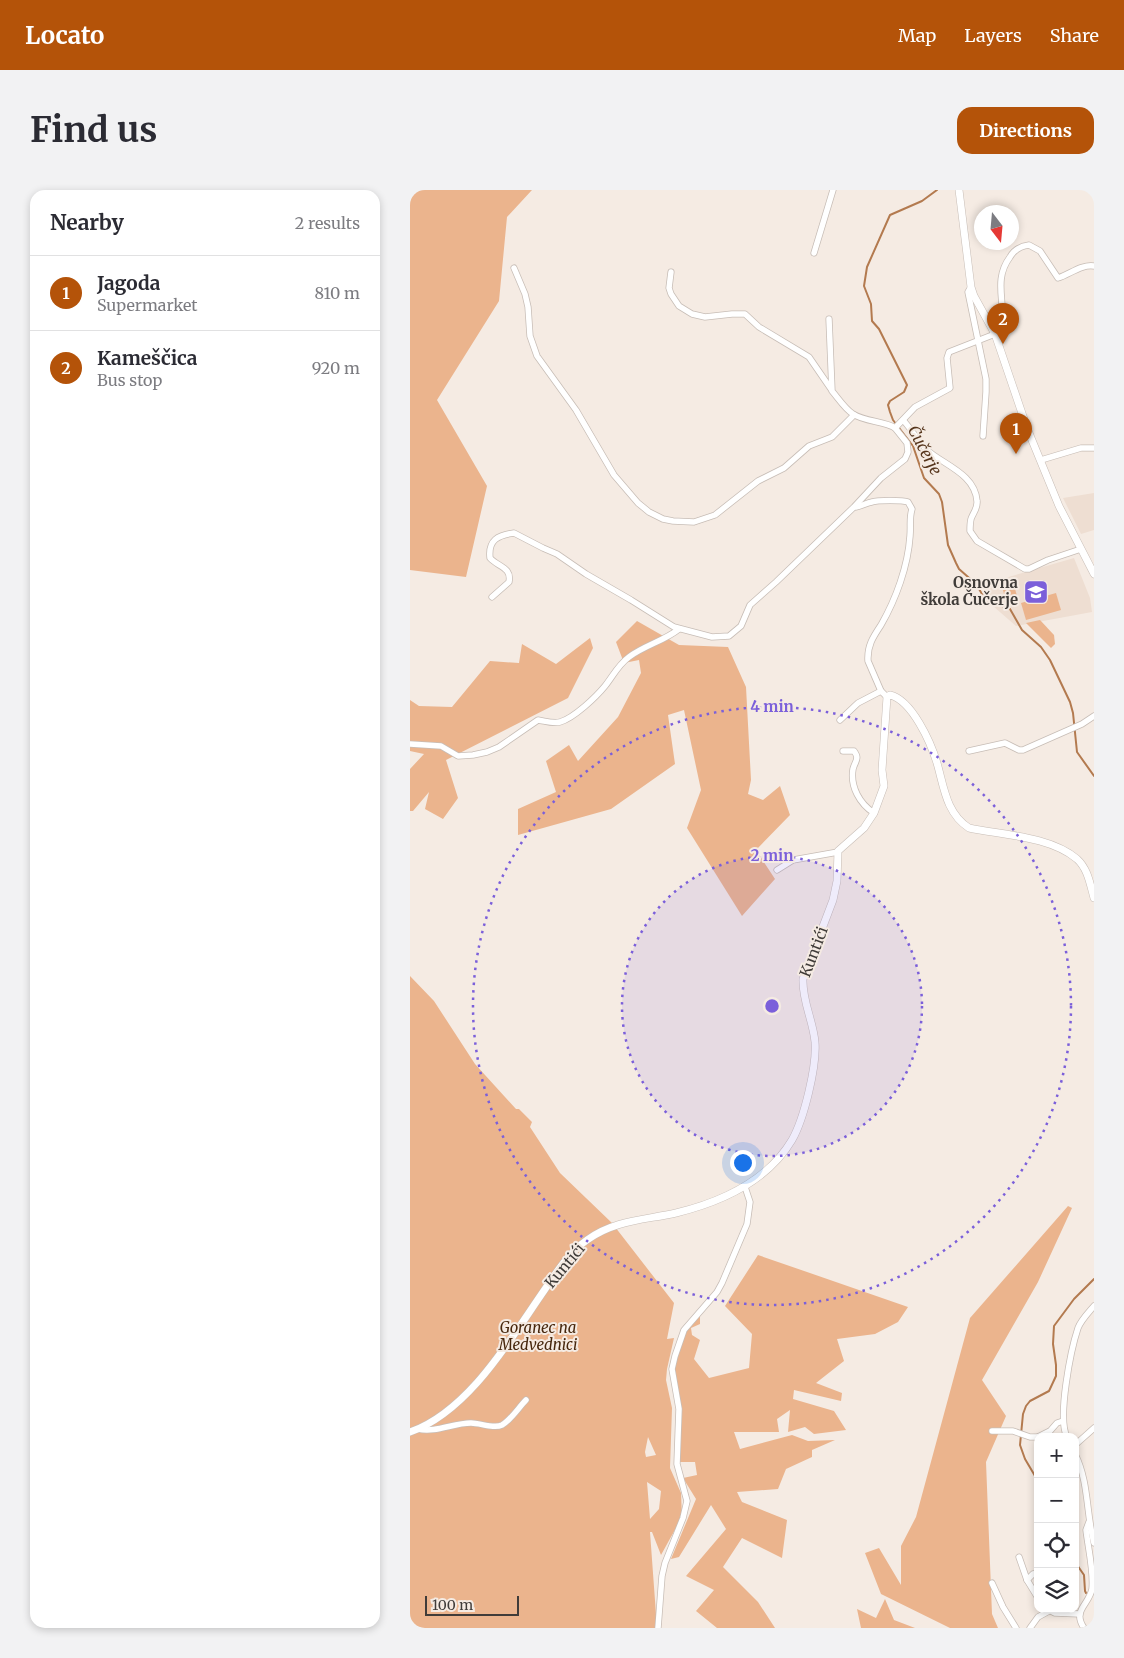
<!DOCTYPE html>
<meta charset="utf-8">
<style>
:root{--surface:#fff;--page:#f2f2f3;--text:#2b2b33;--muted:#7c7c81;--line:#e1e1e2;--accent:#b45309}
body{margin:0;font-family:Merriweather,serif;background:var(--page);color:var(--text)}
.controls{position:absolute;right:15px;bottom:15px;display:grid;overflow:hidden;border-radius:10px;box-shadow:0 2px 8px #0003}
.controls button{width:45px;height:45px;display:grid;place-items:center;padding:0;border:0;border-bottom:1px solid var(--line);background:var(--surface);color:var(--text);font:25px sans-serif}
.compass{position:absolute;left:564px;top:15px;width:45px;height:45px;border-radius:50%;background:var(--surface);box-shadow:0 2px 8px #0003;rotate:164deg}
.scale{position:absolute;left:15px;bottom:12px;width:94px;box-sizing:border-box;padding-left:5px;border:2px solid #403c39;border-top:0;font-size:14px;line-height:18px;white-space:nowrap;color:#403c39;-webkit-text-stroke:4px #f5ebe3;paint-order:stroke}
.you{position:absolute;left:332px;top:972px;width:18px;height:18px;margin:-12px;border:4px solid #fff;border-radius:50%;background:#1a73e8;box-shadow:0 0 0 8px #1a73e833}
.badge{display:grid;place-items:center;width:32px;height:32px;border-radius:50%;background:var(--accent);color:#fff;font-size:16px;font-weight:700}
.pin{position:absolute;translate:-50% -41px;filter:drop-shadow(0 1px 2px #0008)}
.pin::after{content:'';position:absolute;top:26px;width:18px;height:15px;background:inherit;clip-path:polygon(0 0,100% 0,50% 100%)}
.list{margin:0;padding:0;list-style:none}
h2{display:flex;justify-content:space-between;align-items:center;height:65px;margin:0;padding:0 20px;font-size:21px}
h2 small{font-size:16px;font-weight:400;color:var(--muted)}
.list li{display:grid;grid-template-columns:32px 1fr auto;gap:15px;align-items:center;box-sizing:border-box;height:75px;padding:0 20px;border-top:1px solid var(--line)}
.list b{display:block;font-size:19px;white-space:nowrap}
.list p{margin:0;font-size:16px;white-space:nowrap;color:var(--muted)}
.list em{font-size:16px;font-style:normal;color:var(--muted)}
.icon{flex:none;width:28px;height:28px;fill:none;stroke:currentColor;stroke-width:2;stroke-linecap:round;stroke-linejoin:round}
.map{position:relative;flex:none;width:684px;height:1438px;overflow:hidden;border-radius:15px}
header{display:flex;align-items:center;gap:30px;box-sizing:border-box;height:70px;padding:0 25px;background:var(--accent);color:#fff}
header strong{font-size:24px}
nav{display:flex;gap:28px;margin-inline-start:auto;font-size:18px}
.intro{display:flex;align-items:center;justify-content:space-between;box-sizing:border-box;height:120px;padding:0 30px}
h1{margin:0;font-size:35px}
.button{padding:12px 22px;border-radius:15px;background:var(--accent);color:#fff;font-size:18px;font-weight:700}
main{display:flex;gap:30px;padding:0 30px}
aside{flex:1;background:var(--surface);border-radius:15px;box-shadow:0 2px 8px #0003}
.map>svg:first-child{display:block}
.built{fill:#eeded2}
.green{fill:#ebb48d;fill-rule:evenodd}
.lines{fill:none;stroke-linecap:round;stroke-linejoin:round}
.stream{stroke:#b37a4f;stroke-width:2}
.minor-casing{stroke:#c7bdb6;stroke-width:7}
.tertiary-casing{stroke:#c7bdb6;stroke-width:8}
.minor{stroke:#fff;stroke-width:5.5}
.tertiary{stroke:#fff;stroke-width:7}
.ring{fill:none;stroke:#7b5fda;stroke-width:2.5;stroke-dasharray:2.5 5}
.labels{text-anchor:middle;stroke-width:4;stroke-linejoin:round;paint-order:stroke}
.poi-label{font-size:15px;font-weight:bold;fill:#403c39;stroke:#f5ebe3;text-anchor:end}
.street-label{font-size:15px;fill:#403c39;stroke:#f5ebe3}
.park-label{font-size:15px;font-style:italic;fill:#47270d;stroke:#f5ebe3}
.water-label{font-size:16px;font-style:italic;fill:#56351c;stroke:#f5ebe3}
.centre{fill:#7b5fda;stroke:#f5ebe3;stroke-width:2.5}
.ring-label{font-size:15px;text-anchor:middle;font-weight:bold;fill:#7b5fda;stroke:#f5ebe3;stroke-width:4;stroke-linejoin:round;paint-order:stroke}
</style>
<header>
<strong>Locato</strong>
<nav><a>Map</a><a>Layers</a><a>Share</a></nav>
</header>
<div class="intro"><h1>Find us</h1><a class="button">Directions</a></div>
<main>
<aside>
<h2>Nearby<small>2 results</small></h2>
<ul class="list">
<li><span class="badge">1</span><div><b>Jagoda</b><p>Supermarket</p></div><em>810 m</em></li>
<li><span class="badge">2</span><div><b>Kameščica</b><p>Bus stop</p></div><em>920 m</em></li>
</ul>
</aside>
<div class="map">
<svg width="684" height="1438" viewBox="0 0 684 1438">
<rect width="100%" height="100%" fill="#f5ebe3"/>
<!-- built -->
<g class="built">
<path d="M 684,303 L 684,340 L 671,344 L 653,308 Z"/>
<path d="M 664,368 L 680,408 L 682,422 L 606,436 L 583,416 L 571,395 Z"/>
</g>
<!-- green -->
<g class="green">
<path d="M 0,0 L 122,0 L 97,27 L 89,111 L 27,210 L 77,296 L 56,387 L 0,380 Z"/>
<path d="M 602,389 L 608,409 L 596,412 L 591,392 Z"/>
<path d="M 646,403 L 651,420 L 616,430 L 611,413 Z"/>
<path d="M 630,430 L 644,445 L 645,454 L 641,458 L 616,433 Z"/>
<path d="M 227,431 L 269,455 L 318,457 L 336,497 L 341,590 L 338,604 L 353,610 L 370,596 L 380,625 L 346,660 L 365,689 L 332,726 L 277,638 L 291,600 L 274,520 L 258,525 L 265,574 L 201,619 L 108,645 L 108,619 L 146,602 L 136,571 L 159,555 L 168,571 L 208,527 L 231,483 L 229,470 L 214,473 L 206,452 Z"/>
<path d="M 180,448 L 183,458 L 158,508 L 36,570 L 48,608 L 33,629 L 15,619 L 19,602 L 3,621 L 0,621 L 0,579 L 14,564 L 0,561 L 0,510 L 9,516 L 42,517 L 80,471 L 109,473 L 112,454 L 146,474 Z"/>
<path d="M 0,786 L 24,811 L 65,874 L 106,919 L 109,919 L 122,932 L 120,937 L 150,983 L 202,1033 L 264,1113 L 257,1149 L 264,1148 L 257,1179 L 256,1190 L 262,1218 L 260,1278 L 271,1303 L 272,1327 L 251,1365 L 242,1342 L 240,1342 L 247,1438 L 0,1438 ZM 238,1247 L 246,1265 L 236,1267 L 235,1262 ZM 237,1292 L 251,1301 L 249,1319 L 240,1329 Z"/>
<path d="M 658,1016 L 662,1018 L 628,1092 L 572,1190 L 596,1226 L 576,1272 L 582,1424 L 588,1438 L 540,1438 L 471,1404 L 455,1363 L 469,1358 L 491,1395 L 491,1356 L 506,1327 L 560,1128 Z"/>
<path d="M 348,1065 L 498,1117 L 488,1132 L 465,1144 L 427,1149 L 434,1171 L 406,1193 L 432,1203 L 431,1211 L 384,1200 L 383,1209 L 424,1221 L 436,1240 L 404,1244 L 395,1237 L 378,1242 L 380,1220 L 367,1229 L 369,1242 L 324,1242 L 330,1259 L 382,1245 L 398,1251 L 425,1250 L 402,1260 L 402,1267 L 376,1279 L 368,1299 L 327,1302 L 332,1312 L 377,1330 L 372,1368 L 332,1348 L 313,1377 L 348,1412 L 365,1438 L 307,1438 L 286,1421 L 304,1400 L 276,1386 L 316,1339 L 301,1315 L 269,1367 L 261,1369 L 286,1309 L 273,1288 L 287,1285 L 285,1272 L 267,1272 L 271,1218 L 263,1180 L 277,1136 L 290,1123 L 290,1134 L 281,1138 L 282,1145 L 290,1150 L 284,1169 L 299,1188 L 339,1178 L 342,1144 L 315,1116 Z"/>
<path d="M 475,1409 L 484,1430 L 505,1438 L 451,1438 L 447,1419 L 466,1428 Z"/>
</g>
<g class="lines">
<!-- stream -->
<g class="stream">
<path d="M 527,0 L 512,11 L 480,25 L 457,77 L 454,96 L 461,114 L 462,131 L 469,139 L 497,195 L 494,202 L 480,211 L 478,215 L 480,222 L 483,230 L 503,256 L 514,288 L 529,304 L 532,312 L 538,355 L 546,373 L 549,379 L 566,394 L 575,409 L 600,419 L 612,440 L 631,457 L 640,470 L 660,512 L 663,523 L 667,562 L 684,586"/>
<path d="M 628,1291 L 615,1269 L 610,1255 L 613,1224 L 616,1216 L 620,1211 L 639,1201 L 646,1186 L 646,1175 L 643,1154 L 644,1136 L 664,1109 L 684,1089"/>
<path d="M 665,1372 L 674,1385 L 675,1401 L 676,1403"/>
</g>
<defs>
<g id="minor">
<path d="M 404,63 L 423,0"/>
<path d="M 104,78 L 115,104 L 118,117 L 120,146 L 127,166 L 166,220 L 204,285 L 228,313 L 239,322 L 253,329 L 263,331 L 284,332 L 305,325 L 348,291 L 374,278 L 399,256 L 422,247 L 444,225"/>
<path d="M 261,82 L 259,98 L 261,104 L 269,116 L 282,124 L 295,127 L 322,124 L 335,124 L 349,137 L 399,167 L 421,199"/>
<path d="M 561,97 L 558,102 L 576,189 L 576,202 L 573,246"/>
<path d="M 419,129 L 422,201 C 428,208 435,219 443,224 C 455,232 475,231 485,238 L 505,217 L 540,198 L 537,168 L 539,162 L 585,144 L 591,140 C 597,114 582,91 600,67 C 604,60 611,56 619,55 L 630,61 L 648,88 C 660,84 672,74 684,76"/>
<path d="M 493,230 C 502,240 508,251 517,260 C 534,275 565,284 567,311 C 568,318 563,323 561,329 C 560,333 560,337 560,341 L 567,351 L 615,379 L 619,379 L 638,370 L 671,359"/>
<path d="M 631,270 L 671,258 L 684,258"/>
<path d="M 446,317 C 452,316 456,313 462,312 C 467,310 493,310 498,312 L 502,319 C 499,329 501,335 500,346 C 498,376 486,409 471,435 C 463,447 457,456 458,471 L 471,501 L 477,507"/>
<path d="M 82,407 L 99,392 C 102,377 88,377 80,368 C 78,350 88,345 104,343 L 133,358 L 147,364 L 176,384 L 221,410 L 264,437 L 302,447 L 319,446 L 331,436 L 340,415 L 366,392 L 444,317 L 471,288 L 495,269 L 498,262 L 497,253 L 485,238"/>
<path d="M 430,530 L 448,513 L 471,501"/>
<path d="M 0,554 L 31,556 L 48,566 L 63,565 L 77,562 L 89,557 L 128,530 C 135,531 143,534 150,532 C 164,528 186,507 195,496 C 203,486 208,475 219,467 C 235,455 254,451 269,439"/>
<path d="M 433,561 L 444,561 C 450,569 445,571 443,579 C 440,597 450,614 464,623"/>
<path d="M 559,561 L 595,553 L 609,560 L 613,560 L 672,534 L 684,526"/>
<path d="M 367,680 L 383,670 L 428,662"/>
<path d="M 8,1239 C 26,1243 43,1233 61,1233 C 70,1233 84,1239 92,1235 C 101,1230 109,1217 116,1210"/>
<path d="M 582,1241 L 603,1241 L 620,1247 L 628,1247"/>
<path d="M 628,1247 L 640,1241 L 647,1233 L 653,1231"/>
<path d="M 657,1247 C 647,1228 661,1159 668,1138 C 671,1130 678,1123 684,1116"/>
<path d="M 665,1255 L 684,1238"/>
<path d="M 665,1264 C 679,1292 676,1323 684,1353"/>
<path d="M 609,1367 L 617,1390 L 628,1408"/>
<path d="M 617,1390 L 623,1384 L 628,1383"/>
<path d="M 582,1393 L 593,1417 L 606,1438"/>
<path d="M 637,1419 L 645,1423 L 670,1424"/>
<path d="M 248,1438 L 252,1386 L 255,1373 L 273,1328 L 277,1311 L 267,1274 L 269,1219 L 262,1179 L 265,1166 L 274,1140 L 307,1102 L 312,1093 L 337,1034 L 340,1012 L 335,997"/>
<path d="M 620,1438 L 628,1427 L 639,1421"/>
<path d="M 674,1438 C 662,1420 679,1415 682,1399 C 684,1382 678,1357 676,1340 L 679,1332"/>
</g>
<g id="tertiary">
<path d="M 549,0 L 561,97 L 564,106 L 585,144 L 617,238 L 649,316 L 684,384"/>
<path d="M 0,1242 C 57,1222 98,1153 131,1105 C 145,1085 157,1064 177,1050 C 204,1030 235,1030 266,1023 C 311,1012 357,992 382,950 C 394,929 407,876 405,852 C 403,830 392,811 393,789 L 423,710 L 427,691 L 428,661 L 454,638 L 464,623 L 474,596 L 472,580 L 477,507 L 480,505 C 502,510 521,553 527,573 C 534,597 536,623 559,638 C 592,645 640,646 667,669 C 678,679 680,694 684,708"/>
</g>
</defs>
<!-- minor casing -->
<use href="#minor" class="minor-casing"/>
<!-- tertiary casing -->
<use href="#tertiary" class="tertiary-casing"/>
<!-- minor -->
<use href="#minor" class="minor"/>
<!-- tertiary -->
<use href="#tertiary" class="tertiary"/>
</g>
<!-- distance rings -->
<circle cx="362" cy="816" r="150" fill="#7b5fda" fill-opacity=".12"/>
<g class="ring">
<circle cx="362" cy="816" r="150"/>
<circle cx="362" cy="816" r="299"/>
</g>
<!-- icons -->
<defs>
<symbol id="school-square" viewBox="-11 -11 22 22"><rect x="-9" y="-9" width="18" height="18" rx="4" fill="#7b5fda" stroke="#f5ebe3"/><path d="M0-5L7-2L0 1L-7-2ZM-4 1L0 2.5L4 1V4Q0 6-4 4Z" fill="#fff"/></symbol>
</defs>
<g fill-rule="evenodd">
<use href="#school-square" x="612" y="388" width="28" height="28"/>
</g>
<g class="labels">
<!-- poi labels -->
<g class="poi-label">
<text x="608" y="398">Osnovna<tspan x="608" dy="17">škola Čučerje</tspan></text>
</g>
<!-- street labels -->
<g class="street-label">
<text transform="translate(404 762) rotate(-69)" y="5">Kuntići</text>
<text transform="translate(155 1076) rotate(-50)" y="5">Kuntići</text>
</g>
<!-- park labels -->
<g class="park-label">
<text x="128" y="1143">Goranec na<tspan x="128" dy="17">Medvednici</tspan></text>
</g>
<!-- water labels -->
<g class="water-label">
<text transform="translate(515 260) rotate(62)" y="6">Čučerje</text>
</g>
</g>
<circle cx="362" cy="816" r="8" class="centre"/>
<g class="ring-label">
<text x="362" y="522">4 min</text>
<text x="362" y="671">2 min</text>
</g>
</svg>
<div class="controls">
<button>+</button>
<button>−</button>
<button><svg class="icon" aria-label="locate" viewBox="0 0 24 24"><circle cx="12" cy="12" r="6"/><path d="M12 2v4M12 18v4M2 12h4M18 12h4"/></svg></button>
<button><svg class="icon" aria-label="layers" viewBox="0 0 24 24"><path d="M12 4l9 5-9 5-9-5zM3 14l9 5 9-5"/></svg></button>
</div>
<svg class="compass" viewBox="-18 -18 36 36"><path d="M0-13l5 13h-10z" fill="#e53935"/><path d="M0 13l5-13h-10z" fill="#7c7c81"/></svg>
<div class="scale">100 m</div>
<div class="you"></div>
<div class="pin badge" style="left:606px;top:264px">1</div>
<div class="pin badge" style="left:593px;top:154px">2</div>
</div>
</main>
